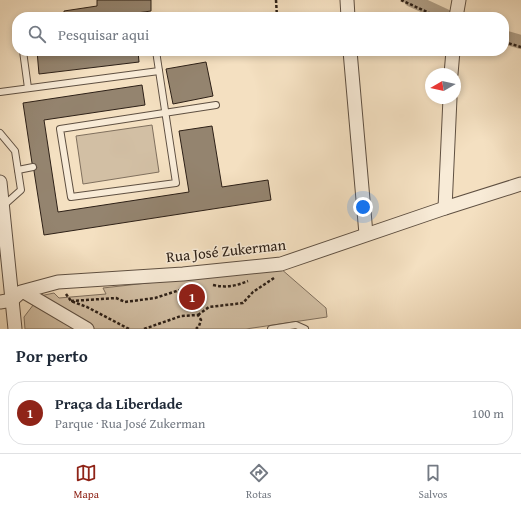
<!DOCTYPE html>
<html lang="pt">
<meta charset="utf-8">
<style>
:root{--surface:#fff;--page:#f6f6f7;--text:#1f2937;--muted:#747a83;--line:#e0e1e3;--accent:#8f2418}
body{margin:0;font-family:"Gentium Book Plus",serif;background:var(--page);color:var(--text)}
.compass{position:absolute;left:425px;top:68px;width:36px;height:36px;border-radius:50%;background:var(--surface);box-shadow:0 2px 6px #0003;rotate:261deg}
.you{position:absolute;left:363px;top:207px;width:14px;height:14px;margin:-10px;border:3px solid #fff;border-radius:50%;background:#1a73e8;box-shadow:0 0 0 6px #1a73e833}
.badge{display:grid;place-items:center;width:26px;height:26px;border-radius:50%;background:var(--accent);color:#fff;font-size:13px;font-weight:700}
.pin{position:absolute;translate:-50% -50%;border:2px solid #fff;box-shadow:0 1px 4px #0006}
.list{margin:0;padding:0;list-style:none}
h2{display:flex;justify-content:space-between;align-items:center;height:52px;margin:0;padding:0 16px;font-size:17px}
h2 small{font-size:13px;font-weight:400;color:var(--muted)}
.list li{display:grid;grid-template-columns:26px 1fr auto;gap:12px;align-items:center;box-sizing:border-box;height:64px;margin:0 8px 8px;padding:0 8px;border:1px solid var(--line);border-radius:16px}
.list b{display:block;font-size:15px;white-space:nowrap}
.list p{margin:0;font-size:13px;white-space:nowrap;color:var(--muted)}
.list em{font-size:13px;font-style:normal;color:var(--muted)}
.icon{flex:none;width:22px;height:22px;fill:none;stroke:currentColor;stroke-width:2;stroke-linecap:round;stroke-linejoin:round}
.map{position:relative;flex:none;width:521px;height:329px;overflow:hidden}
.search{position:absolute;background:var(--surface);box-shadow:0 2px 6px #0003;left:12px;right:12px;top:12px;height:44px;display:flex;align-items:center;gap:10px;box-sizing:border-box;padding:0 14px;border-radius:16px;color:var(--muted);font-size:15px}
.sheet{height:124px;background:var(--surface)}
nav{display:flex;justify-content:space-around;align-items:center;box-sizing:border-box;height:56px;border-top:1px solid var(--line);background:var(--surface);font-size:11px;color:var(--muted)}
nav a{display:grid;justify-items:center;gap:2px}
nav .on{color:var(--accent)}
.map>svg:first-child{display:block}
.green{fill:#d2bfa4;stroke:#80705e}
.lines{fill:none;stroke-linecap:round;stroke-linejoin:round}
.canal{stroke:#b09f87;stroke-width:14}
.building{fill:#94846f;stroke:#2d2017}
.service-casing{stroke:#5f5042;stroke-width:8}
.minor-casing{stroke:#5f5042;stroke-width:15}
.path{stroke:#2d2017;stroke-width:2.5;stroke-dasharray:3 2;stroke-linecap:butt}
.service{stroke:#f8ebd7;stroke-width:6}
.minor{stroke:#f8ebd7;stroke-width:13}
.labels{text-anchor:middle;stroke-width:3;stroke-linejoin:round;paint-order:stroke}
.street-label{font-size:15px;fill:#2d2017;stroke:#f8ebd7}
</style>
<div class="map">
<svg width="521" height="329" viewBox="0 0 521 329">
<rect width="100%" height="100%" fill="#f4e0c1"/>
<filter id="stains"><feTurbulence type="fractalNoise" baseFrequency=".005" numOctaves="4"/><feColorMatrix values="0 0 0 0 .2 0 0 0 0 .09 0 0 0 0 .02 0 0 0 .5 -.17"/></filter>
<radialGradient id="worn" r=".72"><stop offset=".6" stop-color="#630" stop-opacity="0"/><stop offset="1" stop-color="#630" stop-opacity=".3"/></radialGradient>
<!-- green -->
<g class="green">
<path d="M 152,125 L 159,172 L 83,184 L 76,136 Z"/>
<path d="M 280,268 L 326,308 L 327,317 L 246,329 L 25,329 L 24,317 L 40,296 L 54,293 L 59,298 L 106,294 L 103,288 Z"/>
</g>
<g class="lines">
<!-- canal -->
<g class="canal">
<path d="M 411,0 L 446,16"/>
<path d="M 504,37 L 521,42"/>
</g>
</g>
<!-- building -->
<g class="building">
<path d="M 97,0 L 151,0 L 151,11 L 108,17 L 64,17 L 64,11 L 97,6 Z"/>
<path d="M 37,51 L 138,51 L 139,62 L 39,74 Z"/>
<path d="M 206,62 L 213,96 L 173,104 L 166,69 Z"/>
<path d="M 142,85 L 145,105 L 44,120 L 58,212 L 189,192 L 179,131 L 212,126 L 222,187 L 268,180 L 271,200 L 44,235 L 34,171 L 37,167 L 32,163 L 23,103 Z"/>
</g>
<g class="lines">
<defs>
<g id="service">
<path d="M 147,17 L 150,17"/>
<path d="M 23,51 L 28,88"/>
<path d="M 156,51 C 163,95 169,139 176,183 L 71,197 L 60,129 L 216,105"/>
<path d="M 0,92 L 159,71"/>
<path d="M 0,133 L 15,151 L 21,190 L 3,206"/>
<path d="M 18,170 L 33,167"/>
<path d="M 271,329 L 296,325 L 305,329"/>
</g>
<g id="minor">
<path d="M 347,0 L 348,17"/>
<path d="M 456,17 L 459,0"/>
<path d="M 350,51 L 366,234"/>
<path d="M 451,74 L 453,51"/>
<path d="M 0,182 L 15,329"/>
<path d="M 445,208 L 450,98"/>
<path d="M 24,292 L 87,329"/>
<path d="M 0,302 L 12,300 L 21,292 L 58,282 L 183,274 L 281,264 L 445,208 L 521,184"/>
</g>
</defs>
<!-- service casing -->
<use href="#service" class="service-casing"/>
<!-- minor casing -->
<use href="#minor" class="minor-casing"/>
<!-- path -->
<g class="path">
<path d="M 276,0 L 277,17"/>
<path d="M 401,0 L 438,17"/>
<path d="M 504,42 L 521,47"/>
<path d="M 213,285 C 226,288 236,286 248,281"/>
<path d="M 66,294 L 71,301 L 87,307 L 129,329"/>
<path d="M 71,301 L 116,298 L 125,302 L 155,298 L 186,288"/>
<path d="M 198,315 L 209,307 L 243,303 L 253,292 L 274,278"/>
<path d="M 144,329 L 181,316 L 198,315 L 201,320 L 199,326 L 196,329"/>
</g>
<!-- service -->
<use href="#service" class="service"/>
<!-- minor -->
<use href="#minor" class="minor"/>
</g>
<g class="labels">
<!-- street labels -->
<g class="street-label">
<text transform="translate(226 251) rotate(-6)" y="5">Rua José Zukerman</text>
</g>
</g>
<rect width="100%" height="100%" filter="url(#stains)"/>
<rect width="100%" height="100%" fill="url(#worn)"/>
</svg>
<svg class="compass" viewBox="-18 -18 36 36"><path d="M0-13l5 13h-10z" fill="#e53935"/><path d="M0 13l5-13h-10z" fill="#747a83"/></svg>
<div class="you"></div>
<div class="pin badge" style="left:192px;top:297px">1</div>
<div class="search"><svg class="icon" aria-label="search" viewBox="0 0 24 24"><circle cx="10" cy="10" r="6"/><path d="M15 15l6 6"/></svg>Pesquisar aqui</div>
</div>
<section class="sheet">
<h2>Por perto<small></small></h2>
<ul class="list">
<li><span class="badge">1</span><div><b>Praça da Liberdade</b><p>Parque · Rua José Zukerman</p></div><em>100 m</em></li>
</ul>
</section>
<nav>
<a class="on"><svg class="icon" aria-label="map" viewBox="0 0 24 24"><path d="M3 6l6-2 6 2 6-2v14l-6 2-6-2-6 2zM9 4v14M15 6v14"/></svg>Mapa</a>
<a><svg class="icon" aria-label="directions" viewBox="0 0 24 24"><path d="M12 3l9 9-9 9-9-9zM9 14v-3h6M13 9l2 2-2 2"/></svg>Rotas</a>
<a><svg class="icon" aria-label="saved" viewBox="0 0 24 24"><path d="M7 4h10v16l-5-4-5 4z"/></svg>Salvos</a>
</nav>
